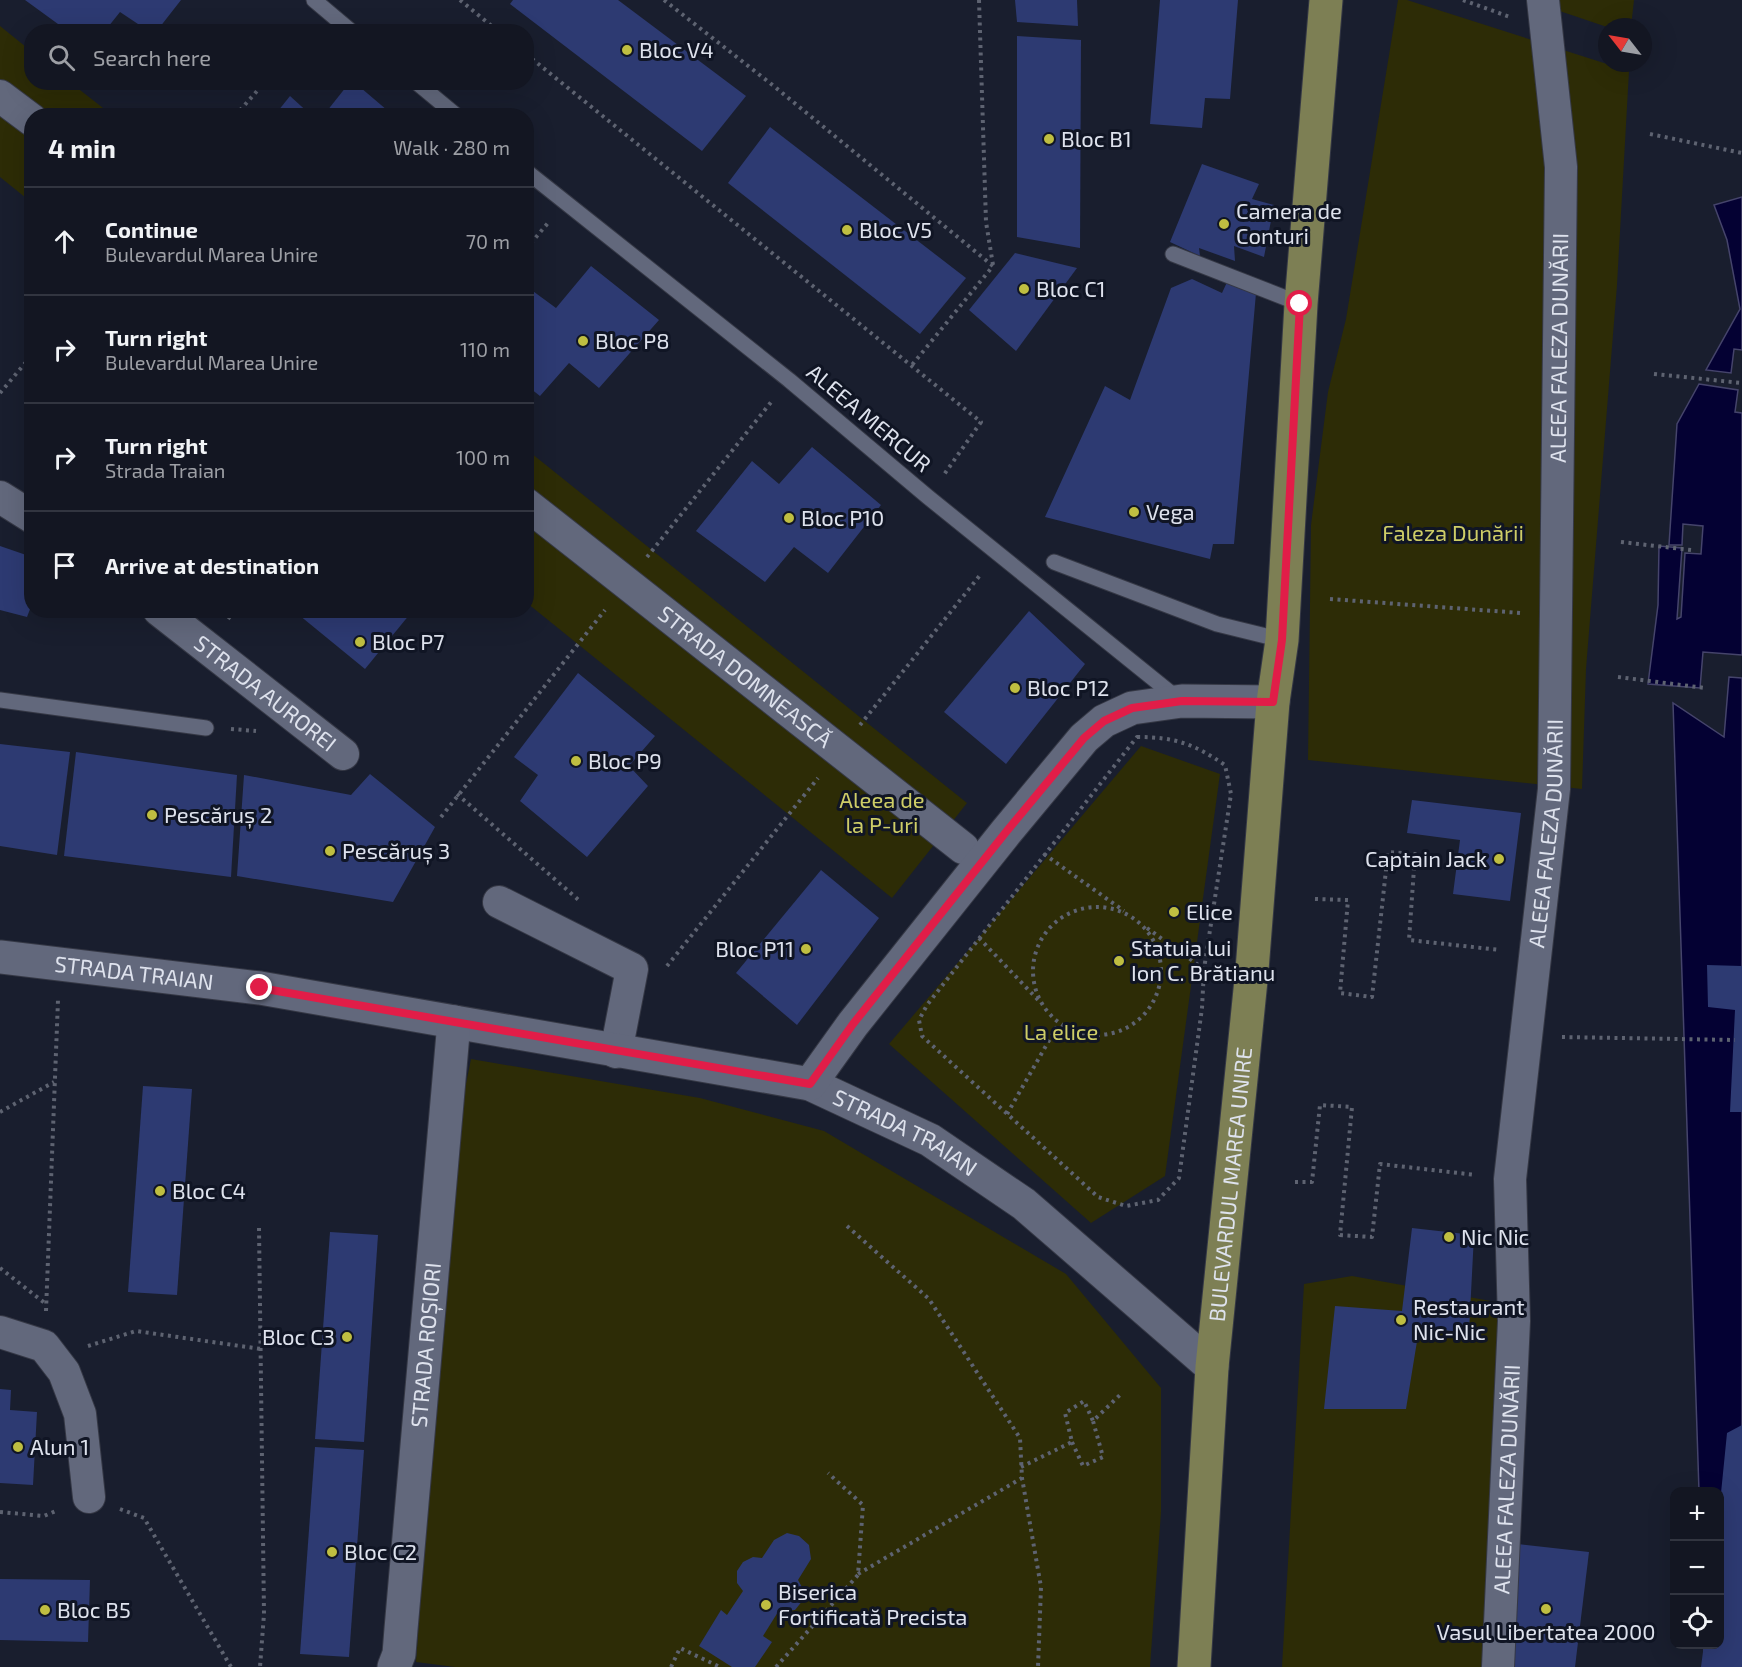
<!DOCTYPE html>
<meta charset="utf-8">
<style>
:root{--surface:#131622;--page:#20232f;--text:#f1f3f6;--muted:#9d9fa5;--line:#323540}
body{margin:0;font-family:"Exo 2",sans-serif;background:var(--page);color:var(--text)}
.controls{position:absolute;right:18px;bottom:18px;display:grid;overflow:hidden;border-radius:12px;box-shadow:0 6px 24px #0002}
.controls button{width:54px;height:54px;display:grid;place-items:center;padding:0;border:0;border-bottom:2px solid var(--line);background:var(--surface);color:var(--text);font:30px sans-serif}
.compass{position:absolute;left:1598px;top:18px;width:54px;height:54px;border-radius:50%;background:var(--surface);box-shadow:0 6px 24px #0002;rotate:301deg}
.stop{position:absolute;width:18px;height:18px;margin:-14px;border:4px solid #e11d48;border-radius:50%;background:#fff}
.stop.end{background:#e11d48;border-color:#fff;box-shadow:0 2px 6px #0008}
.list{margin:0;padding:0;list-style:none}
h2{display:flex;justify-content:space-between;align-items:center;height:78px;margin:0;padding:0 24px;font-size:26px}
h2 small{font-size:20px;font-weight:400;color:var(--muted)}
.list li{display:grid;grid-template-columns:39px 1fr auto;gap:18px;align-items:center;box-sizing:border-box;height:108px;padding:0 24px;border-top:2px solid var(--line)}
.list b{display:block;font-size:22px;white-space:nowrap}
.list p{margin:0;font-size:20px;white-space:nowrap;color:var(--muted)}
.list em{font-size:20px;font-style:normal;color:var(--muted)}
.icon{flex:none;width:33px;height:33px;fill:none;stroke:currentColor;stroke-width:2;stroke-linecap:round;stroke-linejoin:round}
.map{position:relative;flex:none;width:1742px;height:1667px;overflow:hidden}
.search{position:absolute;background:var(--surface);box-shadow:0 6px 24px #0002;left:24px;top:24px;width:510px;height:66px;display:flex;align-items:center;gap:15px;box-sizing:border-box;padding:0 21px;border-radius:24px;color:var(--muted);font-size:22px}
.panel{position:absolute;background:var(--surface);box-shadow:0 6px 24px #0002;left:24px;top:108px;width:510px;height:510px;border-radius:24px}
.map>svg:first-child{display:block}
.green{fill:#2d2c06}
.water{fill:#040133;stroke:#45446b;stroke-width:1.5}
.building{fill:#2d3a72}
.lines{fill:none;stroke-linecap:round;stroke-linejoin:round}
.lane-casing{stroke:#353845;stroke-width:17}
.street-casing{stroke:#353845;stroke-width:34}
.secondary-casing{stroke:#353845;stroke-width:35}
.primary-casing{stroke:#353845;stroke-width:35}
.path{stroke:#5e6371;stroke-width:4;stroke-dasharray:3 4.5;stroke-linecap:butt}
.lane{stroke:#62687c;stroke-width:15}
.street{stroke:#62687c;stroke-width:32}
.secondary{stroke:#62687c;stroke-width:33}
.primary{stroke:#7d7f54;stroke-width:33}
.route{stroke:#e11d48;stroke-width:8}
.poi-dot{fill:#bfbe41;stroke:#101524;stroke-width:2}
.labels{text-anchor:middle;stroke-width:6;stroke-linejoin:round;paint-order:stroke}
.poi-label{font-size:22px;fill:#dee2ed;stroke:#101524;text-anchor:start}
.street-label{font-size:22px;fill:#dee2ed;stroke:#101524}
.park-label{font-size:22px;fill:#cecd67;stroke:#101524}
</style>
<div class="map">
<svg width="1742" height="1667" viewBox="0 0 1742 1667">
<rect width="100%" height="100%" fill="#191e2e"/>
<!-- green -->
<g class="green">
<path d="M 1398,0 L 1407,0 L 1629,71 L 1617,285 L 1586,669 L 1582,789 L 1308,760 L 1311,525 L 1328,392 L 1346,319 Z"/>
<path d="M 1527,0 L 1634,0 L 1631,27 L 1607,27 Z"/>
<path d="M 0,26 L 31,51 L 32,82 L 71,83 L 112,115 L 32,116 L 31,202 L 0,177 Z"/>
<path d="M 526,449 L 967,803 L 892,898 L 527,603 Z"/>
<path d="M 1141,746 L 1220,774 L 1165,1176 L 1091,1223 L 889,1044 Z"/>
<path d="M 471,1059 L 700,1098 L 824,1131 L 1066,1274 L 1161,1388 L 1161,1512 L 1150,1667 L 455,1667 L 416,1662 L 453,1148 Z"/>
<path d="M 1352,1276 L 1513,1305 L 1491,1667 L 1282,1667 L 1304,1284 Z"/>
</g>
<!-- water -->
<g class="water">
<path d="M 1742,197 L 1742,350 L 1734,349 L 1731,373 L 1706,370 L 1740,309 L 1727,240 L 1714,205 Z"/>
<path d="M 1699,384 L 1738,390 L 1735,412 L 1742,413 L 1742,655 L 1703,652 L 1700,688 L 1648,684 L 1658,605 L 1659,546 L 1682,548 L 1677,619 L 1681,617 L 1685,553 L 1701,554 L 1703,526 L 1683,524 L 1682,545 L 1669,545 L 1677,424 Z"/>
<path d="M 1729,677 L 1742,678 L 1742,1667 L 1704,1667 L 1704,1645 L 1720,1644 L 1720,1492 L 1699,1491 L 1673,703 L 1724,737 Z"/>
</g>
<!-- building -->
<g class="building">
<path d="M 25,0 L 181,0 L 156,32 L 150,32 L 120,12 L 104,32 L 69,32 Z"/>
<path d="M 513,0 L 618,0 L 746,96 L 702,151 L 510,4 Z"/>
<path d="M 1015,0 L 1077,0 L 1078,26 L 1017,22 Z"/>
<path d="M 1160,0 L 1238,0 L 1230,99 L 1205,98 L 1202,128 L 1150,124 Z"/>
<path d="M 1017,36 L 1081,40 L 1080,248 L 1017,237 Z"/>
<path d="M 350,82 L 354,82 L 394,116 L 323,116 Z"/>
<path d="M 290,96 L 312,116 L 274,116 Z"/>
<path d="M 770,127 L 966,278 L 920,334 L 728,183 Z"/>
<path d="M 1202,164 L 1259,184 L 1252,199 L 1274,205 L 1264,257 L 1234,246 L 1235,261 L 1199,248 L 1200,256 L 1170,242 Z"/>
<path d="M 1015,253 L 1077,268 L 1016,351 L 969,310 Z"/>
<path d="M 591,266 L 659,320 L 599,388 L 569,363 L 540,396 L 526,385 L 526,286 L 556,308 Z"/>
<path d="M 1192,279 L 1222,293 L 1228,280 L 1256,293 L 1234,544 L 1213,544 L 1210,559 L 1045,517 L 1105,386 L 1130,400 L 1171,288 Z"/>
<path d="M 812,447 L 881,505 L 828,573 L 794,547 L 765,582 L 696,531 L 752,461 L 779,484 Z"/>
<path d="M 0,546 L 32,557 L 32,604 L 27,617 L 0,610 Z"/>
<path d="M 302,610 L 405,610 L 410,614 L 365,669 L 299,615 Z"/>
<path d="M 1029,611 L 1085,664 L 1006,764 L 944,712 Z"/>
<path d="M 578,673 L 655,736 L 629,766 L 648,786 L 587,857 L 520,801 L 538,775 L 514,757 Z"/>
<path d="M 0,744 L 70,752 L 57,855 L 0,846 Z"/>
<path d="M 76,752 L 237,775 L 231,877 L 64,856 Z"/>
<path d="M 370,774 L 435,827 L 393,902 L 237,876 L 244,775 L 351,795 Z"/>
<path d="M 1412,800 L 1521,813 L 1510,901 L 1453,894 L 1460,840 L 1407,833 Z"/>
<path d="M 821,870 L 879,918 L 797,1025 L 736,973 Z"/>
<path d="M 1707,965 L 1742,966 L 1742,1112 L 1730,1112 L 1735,1010 L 1708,1007 Z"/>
<path d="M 143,1086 L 192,1089 L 177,1295 L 128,1292 Z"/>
<path d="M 1412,1228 L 1474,1235 L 1469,1332 L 1419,1329 L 1406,1409 L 1324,1409 L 1335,1306 L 1402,1311 Z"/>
<path d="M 330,1232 L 378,1235 L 364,1442 L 315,1439 Z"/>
<path d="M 0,1389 L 11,1390 L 10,1410 L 37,1412 L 33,1485 L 0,1483 Z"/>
<path d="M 1742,1425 L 1742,1667 L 1701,1667 L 1704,1644 L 1720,1644 L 1720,1503 L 1727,1433 Z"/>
<path d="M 315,1447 L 364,1450 L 349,1657 L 300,1654 Z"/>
<path d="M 787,1533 L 799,1536 L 809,1545 L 811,1559 L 798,1580 L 803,1589 L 803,1600 L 795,1610 L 778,1612 L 763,1636 L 772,1642 L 755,1667 L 732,1667 L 699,1646 L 721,1610 L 727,1615 L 743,1591 L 737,1583 L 737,1571 L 743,1562 L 753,1557 L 762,1558 L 774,1540 Z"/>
<path d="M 1518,1544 L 1589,1552 L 1575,1667 L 1503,1667 Z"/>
<path d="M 0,1579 L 90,1580 L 88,1642 L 0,1640 Z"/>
</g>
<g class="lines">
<defs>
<g id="lane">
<path d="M 314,0 L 352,32"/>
<path d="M 416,82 L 457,116"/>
<path d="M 526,171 L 789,380 L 928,497 L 1177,698"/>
<path d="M 1173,254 L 1301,304"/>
<path d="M 1054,562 L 1217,624 L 1282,640"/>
<path d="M 0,700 L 206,728"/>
</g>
<g id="street">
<path d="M 0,96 L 32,120"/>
<path d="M 0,497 L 32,517"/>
<path id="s1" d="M 526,504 L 963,848"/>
<path id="s2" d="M 159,610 L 343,754"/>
<path d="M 499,902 L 632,969 L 616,1052"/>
<path d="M 0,1332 L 44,1346 L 64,1372 L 80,1414 L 89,1497"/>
<path id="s3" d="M 1498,1667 L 1514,1321 L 1510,1179 L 1554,789 L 1561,167 L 1543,0"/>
</g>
<g id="secondary">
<path id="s4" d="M 0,957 L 260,988 L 810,1084 L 930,1140 L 1024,1204 L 1212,1367"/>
<path d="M 810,1084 L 853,1024 L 1006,832 L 1084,738 L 1104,721 L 1132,708 L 1182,701 L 1273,702"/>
<path id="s5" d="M 394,1667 L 399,1654 L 401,1629 L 454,1022"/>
</g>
<g id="primary">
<path id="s6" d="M 1194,1667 L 1212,1367 L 1252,970 L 1273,702 L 1282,640 L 1301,304 L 1326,0"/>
</g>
</defs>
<!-- lane casing -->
<use href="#lane" class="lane-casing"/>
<!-- street casing -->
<use href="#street" class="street-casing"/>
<!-- secondary casing -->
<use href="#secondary" class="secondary-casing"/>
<!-- primary casing -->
<use href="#primary" class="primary-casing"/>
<!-- path -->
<g class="path">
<path d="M 460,0 L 499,32"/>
<path d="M 664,0 L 775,87 L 993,266 L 912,365"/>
<path d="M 979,0 L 986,222 L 993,265"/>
<path d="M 1463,0 L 1510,17"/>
<path d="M 526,54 L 981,422 L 943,476"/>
<path d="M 235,116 L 265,82"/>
<path d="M 1650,134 L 1742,153"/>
<path d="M 526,249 L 548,223"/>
<path d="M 1654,374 L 1742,383"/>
<path d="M 0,393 L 32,355"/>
<path d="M 1621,542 L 1691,550"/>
<path d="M 647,557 L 772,401"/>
<path d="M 1330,599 L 1521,613"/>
<path d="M 228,619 L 235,610"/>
<path d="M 1618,677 L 1705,688"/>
<path d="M 860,725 L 981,574"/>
<path d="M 231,729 L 256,731"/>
<path d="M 1137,737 C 1175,737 1194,744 1225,765 L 1231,794 L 1204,969 L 1202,1008 L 1179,1178 L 1158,1200 L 1126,1206 L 1098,1197 L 922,1036 L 919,1020 L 927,1005 Z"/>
<path d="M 457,794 L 581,902"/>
<path d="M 441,817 L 605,610"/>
<path d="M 1044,854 L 1124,911"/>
<path d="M 1315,899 L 1348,900 L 1340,993 L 1372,997 L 1388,852 L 1415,854 L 1409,940 L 1500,950"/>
<circle cx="1097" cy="971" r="64"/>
<path d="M 1147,928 L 1204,969"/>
<path d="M 979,938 L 1041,1003"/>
<path d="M 667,966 L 818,778"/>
<path d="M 1562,1037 L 1735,1040"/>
<path d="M 0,1112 L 54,1082"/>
<path d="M 1007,1114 L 1059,1023"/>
<path d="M 1295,1182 L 1312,1182 L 1320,1105 L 1352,1107 L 1340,1235 L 1372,1237 L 1380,1164 L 1476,1175"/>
<path d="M 847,1226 L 929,1299 L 1020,1438 L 1022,1478 L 1041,1587 L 1038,1667"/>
<path d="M 259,1228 L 264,1614 L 260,1667"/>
<path d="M 0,1268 L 46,1304"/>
<path d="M 46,1311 L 58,1000"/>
<path d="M 88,1346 L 136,1331 L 261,1349"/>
<path d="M 1072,1442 L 1083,1466 L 1103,1457 L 1093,1421"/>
<path d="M 1021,1467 L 1072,1442 L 1065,1413 L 1084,1401 L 1093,1421 L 1122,1393"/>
<path d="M 120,1509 L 144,1518 L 231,1667"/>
<path d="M 0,1512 L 44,1516 L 58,1510"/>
<path d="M 858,1574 L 1022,1478"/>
<path d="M 671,1667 L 680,1648 L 720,1667"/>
<path d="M 776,1667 L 858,1575 L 863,1505 L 828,1473"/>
</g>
<!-- lane -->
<use href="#lane" class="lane"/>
<!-- street -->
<use href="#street" class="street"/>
<!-- secondary -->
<use href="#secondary" class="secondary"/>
<!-- primary -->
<use href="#primary" class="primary"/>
</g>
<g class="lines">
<!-- route -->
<path class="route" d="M 260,988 L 810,1084 L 853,1024 L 1006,832 L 1084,738 L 1104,721 L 1132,708 L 1182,701 L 1273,702 L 1282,640 L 1300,304"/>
</g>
<!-- markers -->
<g class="poi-dot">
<circle cx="627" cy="50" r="6"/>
<circle cx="1049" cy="139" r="6"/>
<circle cx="1224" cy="224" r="6"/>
<circle cx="847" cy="230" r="6"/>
<circle cx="1024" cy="289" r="6"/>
<circle cx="583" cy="341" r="6"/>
<circle cx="1134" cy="512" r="6"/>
<circle cx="789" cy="518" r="6"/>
<circle cx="360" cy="642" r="6"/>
<circle cx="1015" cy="688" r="6"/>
<circle cx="576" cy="761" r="6"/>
<circle cx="152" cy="815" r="6"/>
<circle cx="330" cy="851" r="6"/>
<circle cx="1499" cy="859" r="6"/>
<circle cx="1174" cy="912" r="6"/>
<circle cx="806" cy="949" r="6"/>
<circle cx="1119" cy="961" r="6"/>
<circle cx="160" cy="1191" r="6"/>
<circle cx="1449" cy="1237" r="6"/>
<circle cx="1401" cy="1320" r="6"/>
<circle cx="347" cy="1337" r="6"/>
<circle cx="18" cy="1447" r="6"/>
<circle cx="332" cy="1552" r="6"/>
<circle cx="766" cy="1605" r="6"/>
<circle cx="1546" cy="1609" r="6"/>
<circle cx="45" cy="1610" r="6"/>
</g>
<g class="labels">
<!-- poi labels -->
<g class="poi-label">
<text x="639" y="58">Bloc V4</text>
<text x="1061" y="147">Bloc B1</text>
<text x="1236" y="219">Camera de<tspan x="1236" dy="25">Conturi</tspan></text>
<text x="859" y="238">Bloc V5</text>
<text x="1036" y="297">Bloc C1</text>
<text x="595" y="349">Bloc P8</text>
<text x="1146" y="520">Vega</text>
<text x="801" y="526">Bloc P10</text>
<text x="372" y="650">Bloc P7</text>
<text x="1027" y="696">Bloc P12</text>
<text x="588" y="769">Bloc P9</text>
<text x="164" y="823">Pescăruș 2</text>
<text x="342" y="859">Pescăruș 3</text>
<text x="1487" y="867" text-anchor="end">Captain Jack</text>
<text x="1186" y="920">Elice</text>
<text x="1131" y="956">Statuia lui<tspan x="1131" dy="25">Ion C. Brătianu</tspan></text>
<text x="794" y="957" text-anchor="end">Bloc P11</text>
<text x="172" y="1199">Bloc C4</text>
<text x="1461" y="1245">Nic Nic</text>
<text x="1413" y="1315">Restaurant<tspan x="1413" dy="25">Nic-Nic</tspan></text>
<text x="335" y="1345" text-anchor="end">Bloc C3</text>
<text x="30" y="1455">Alun 1</text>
<text x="344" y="1560">Bloc C2</text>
<text x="778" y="1600">Biserica<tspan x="778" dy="25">Fortificată Precista</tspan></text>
<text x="57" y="1618">Bloc B5</text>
<text x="1546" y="1640" text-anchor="middle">Vasul Libertatea 2000</text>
</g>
<!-- street labels -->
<g class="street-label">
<text dy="8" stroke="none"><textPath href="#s3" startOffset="1322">ALEEA FALEZA DUNĂRII</textPath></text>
<text transform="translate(869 418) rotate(40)" y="8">ALEEA MERCUR</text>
<text dy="8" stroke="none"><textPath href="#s1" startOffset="279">STRADA DOMNEASCĂ</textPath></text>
<text dy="8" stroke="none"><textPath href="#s2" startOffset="135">STRADA AUROREI</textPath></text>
<text dy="8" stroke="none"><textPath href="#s3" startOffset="836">ALEEA FALEZA DUNĂRII</textPath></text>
<text dy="8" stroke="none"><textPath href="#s4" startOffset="135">STRADA TRAIAN</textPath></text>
<text dy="8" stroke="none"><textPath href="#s4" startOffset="927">STRADA TRAIAN</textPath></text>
<text dy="8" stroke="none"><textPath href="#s6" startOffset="484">BULEVARDUL MAREA UNIRE</textPath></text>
<text dy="8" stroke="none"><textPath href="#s5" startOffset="324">STRADA ROȘIORI</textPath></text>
<text dy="8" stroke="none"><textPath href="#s3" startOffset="188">ALEEA FALEZA DUNĂRII</textPath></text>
</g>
<!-- park labels -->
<g class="park-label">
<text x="1453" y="541">Faleza Dunării</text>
<text x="882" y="808">Aleea de<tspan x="882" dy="25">la P-uri</tspan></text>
<text x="1061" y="1040">La elice</text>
</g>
</g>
</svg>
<div class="controls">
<button>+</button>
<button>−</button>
<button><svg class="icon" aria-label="locate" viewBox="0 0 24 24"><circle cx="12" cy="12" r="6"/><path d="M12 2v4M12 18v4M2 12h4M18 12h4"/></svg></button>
</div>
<svg class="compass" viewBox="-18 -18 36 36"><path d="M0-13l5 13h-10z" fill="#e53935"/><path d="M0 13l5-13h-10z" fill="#9d9fa5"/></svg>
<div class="stop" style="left:1300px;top:304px"></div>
<div class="stop end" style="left:260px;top:988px"></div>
<div class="search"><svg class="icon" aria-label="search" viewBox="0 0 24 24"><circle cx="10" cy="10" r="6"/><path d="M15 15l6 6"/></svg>Search here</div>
<section class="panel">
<h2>4 min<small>Walk · 280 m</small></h2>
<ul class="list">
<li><svg class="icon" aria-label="ahead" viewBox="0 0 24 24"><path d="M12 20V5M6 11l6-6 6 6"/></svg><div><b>Continue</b><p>Bulevardul Marea Unire</p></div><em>70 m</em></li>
<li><svg class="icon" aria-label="right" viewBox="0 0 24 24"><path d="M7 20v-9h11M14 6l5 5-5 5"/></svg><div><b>Turn right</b><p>Bulevardul Marea Unire</p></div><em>110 m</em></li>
<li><svg class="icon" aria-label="right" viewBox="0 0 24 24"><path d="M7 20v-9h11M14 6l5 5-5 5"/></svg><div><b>Turn right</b><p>Strada Traian</p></div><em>100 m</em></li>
<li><svg class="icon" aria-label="arrive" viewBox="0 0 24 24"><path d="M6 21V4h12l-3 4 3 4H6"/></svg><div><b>Arrive at destination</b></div></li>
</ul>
</section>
</div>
